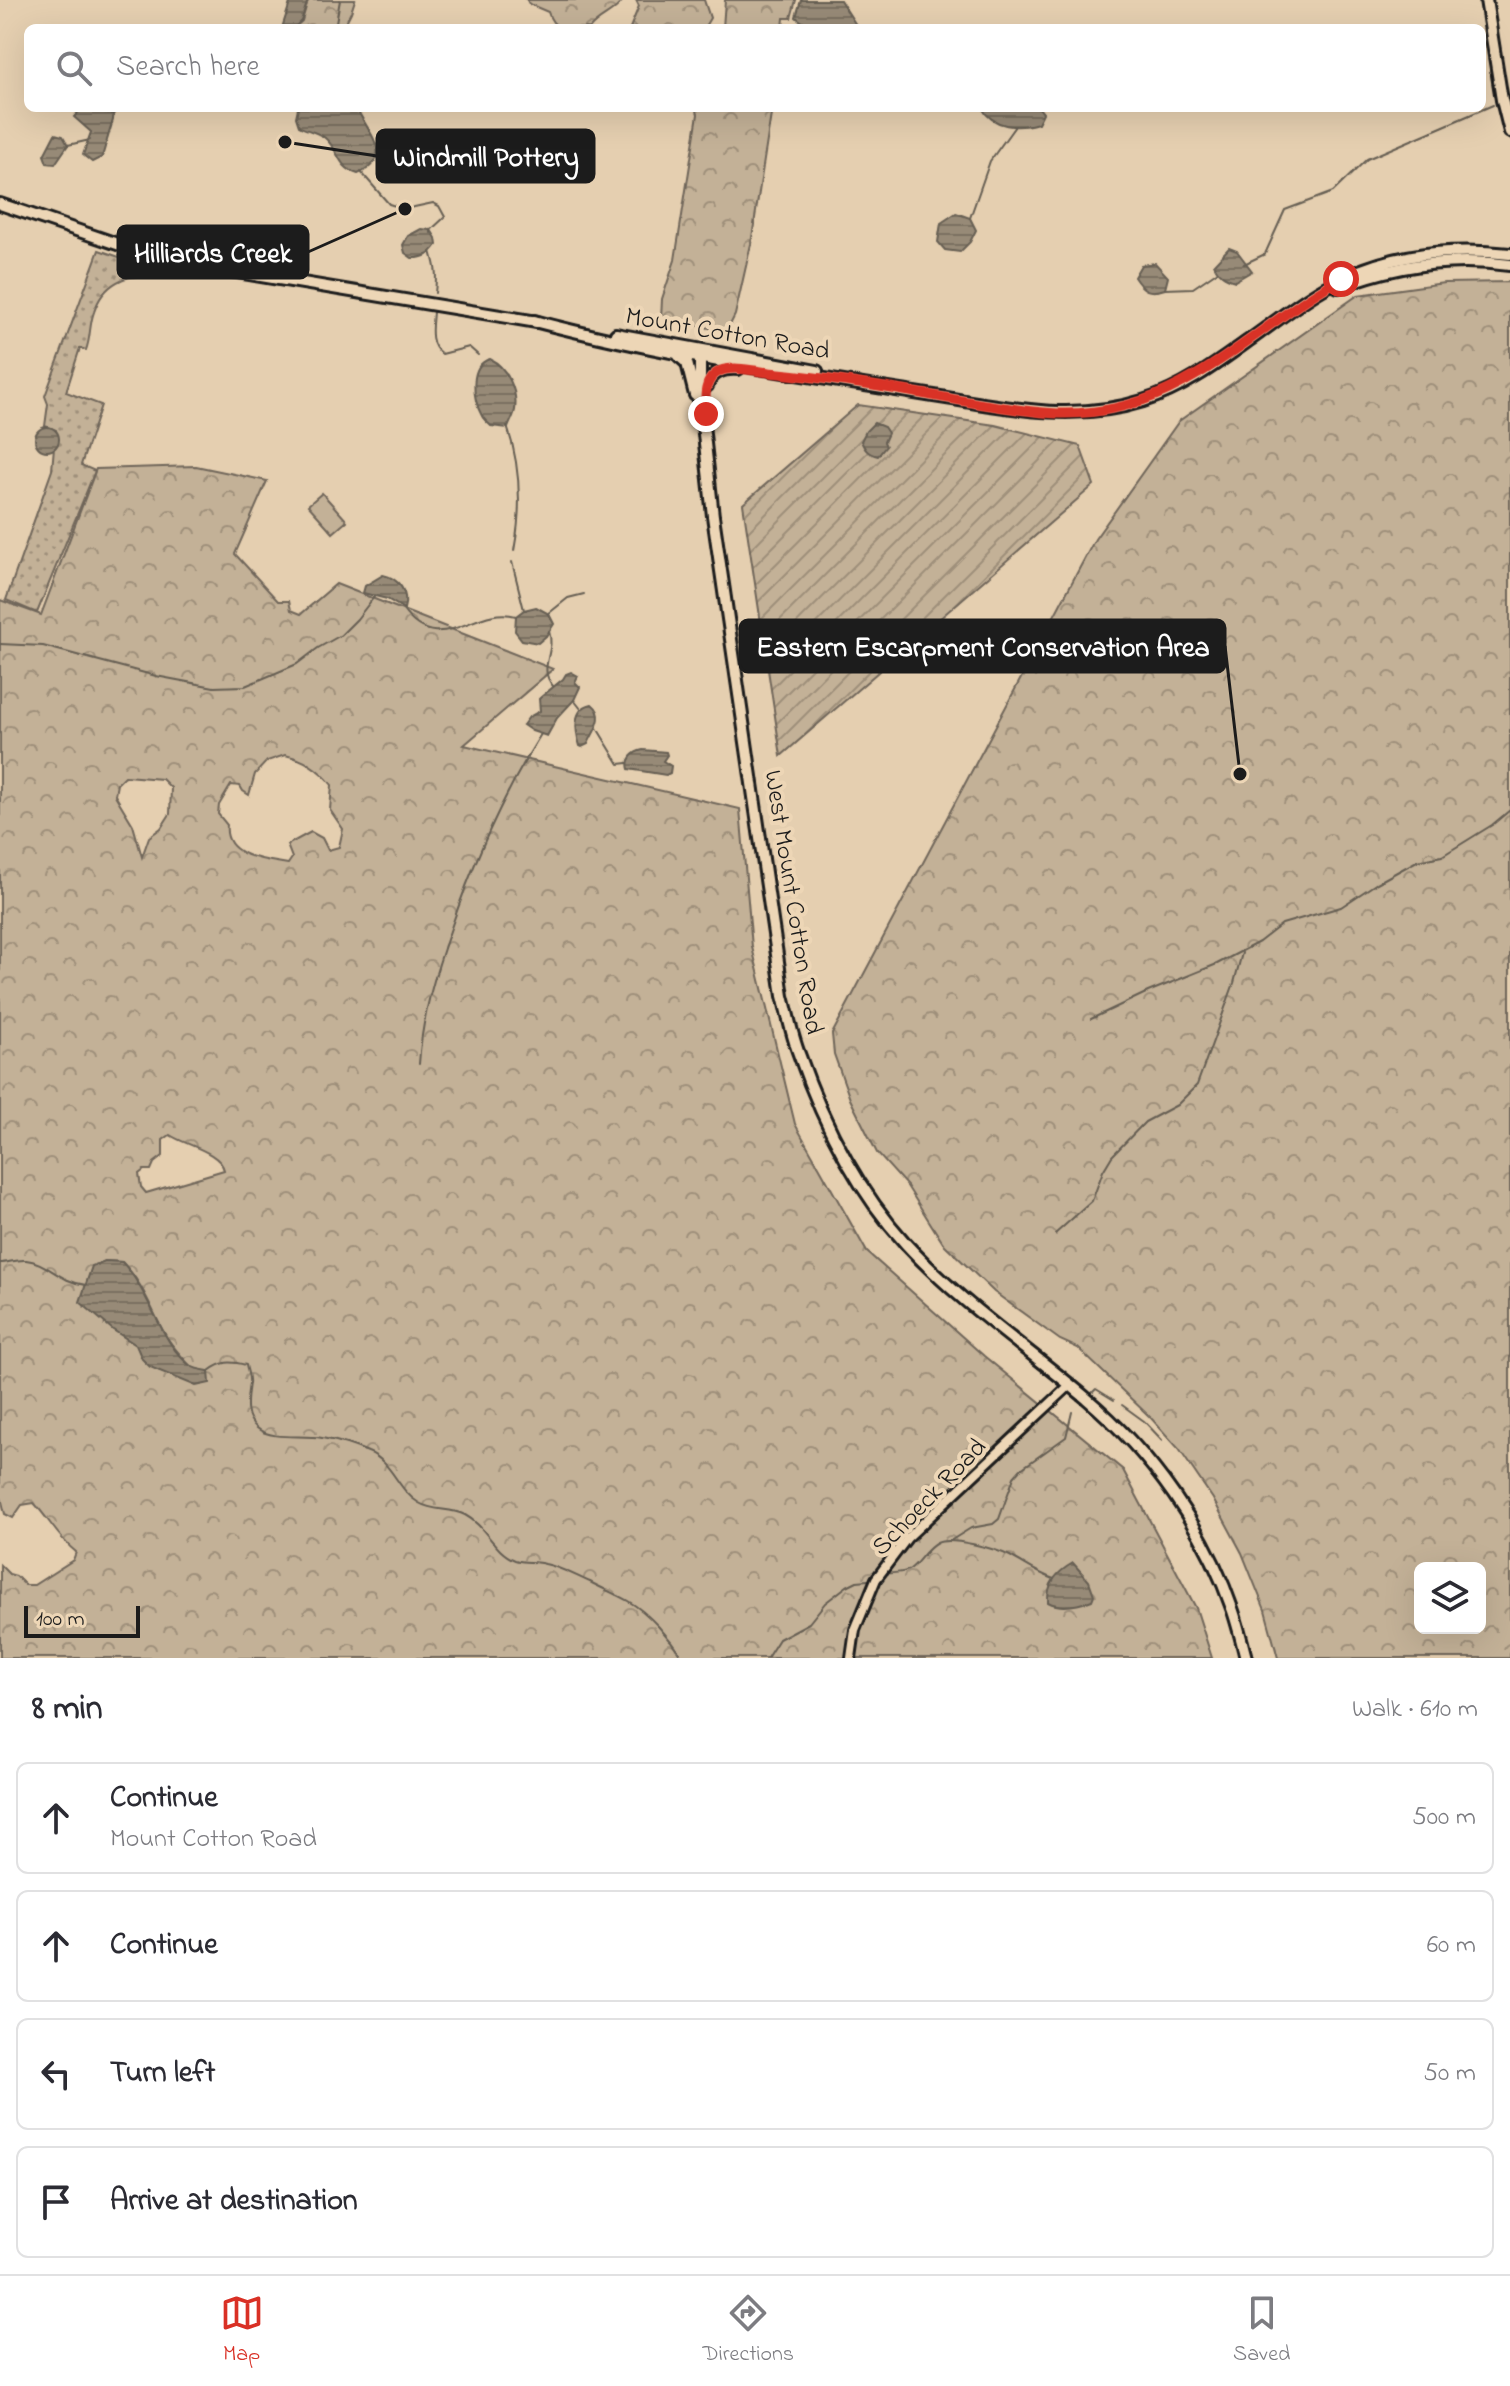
<!DOCTYPE html>
<meta charset="utf-8">
<style>
:root{--surface:#fff;--page:#f2f2f3;--text:#2b2b33;--muted:#7c7c81;--line:#e1e1e2;--accent:#d93025}
body{margin:0;font-family:"Indie Flower",sans-serif;background:var(--page);color:var(--text)}
.controls{position:absolute;right:24px;bottom:24px;display:grid;overflow:hidden;border-radius:12px;box-shadow:0 8px 32px #0002}
.controls button{width:72px;height:72px;display:grid;place-items:center;padding:0;border:0;border-bottom:2px solid var(--line);background:var(--surface);color:var(--text);font:40px sans-serif}
.scale{position:absolute;left:24px;bottom:20px;width:116px;box-sizing:border-box;padding-left:8px;border:4px solid #1c1c1c;border-top:0;font-size:22px;line-height:28px;white-space:nowrap;color:#1c1c1c;-webkit-text-stroke:6px #edd6b6;paint-order:stroke}
.stop{position:absolute;width:24px;height:24px;margin:-18px;border:6px solid #d93025;border-radius:50%;background:#fff}
.stop.end{background:#d93025;border-color:#fff;box-shadow:0 2px 8px #0008}
.list{margin:0;padding:0;list-style:none}
h2{display:flex;justify-content:space-between;align-items:center;height:104px;margin:0;padding:0 32px;font-size:34px}
h2 small{font-size:26px;font-weight:400;color:var(--muted)}
.list li{display:grid;grid-template-columns:52px 1fr auto;gap:24px;align-items:center;box-sizing:border-box;height:112px;margin:0 16px 16px;padding:0 16px;border:2px solid var(--line);border-radius:12px}
.list b{display:block;font-size:30px;white-space:nowrap}
.list p{margin:0;font-size:26px;white-space:nowrap;color:var(--muted)}
.list em{font-size:26px;font-style:normal;color:var(--muted)}
.icon{flex:none;width:44px;height:44px;fill:none;stroke:currentColor;stroke-width:2;stroke-linecap:round;stroke-linejoin:round}
.map{position:relative;flex:none;width:1510px;height:1658px;overflow:hidden}
.search{position:absolute;background:var(--surface);box-shadow:0 8px 32px #0002;left:24px;right:24px;top:24px;height:88px;display:flex;align-items:center;gap:20px;box-sizing:border-box;padding:0 28px;border-radius:12px;color:var(--muted);font-size:30px}
.sheet{height:616px;background:var(--surface)}
nav{display:flex;justify-content:space-around;align-items:center;box-sizing:border-box;height:112px;border-top:2px solid var(--line);background:var(--surface);font-size:22px;color:var(--muted)}
nav a{display:grid;justify-items:center;gap:4px}
nav .on{color:var(--accent)}
.map>svg:first-child{display:block}
.grass{fill:url(#grass-dots);stroke:#70665a;stroke-width:2}
.forest{fill:url(#forest-crowns);stroke:#70665a;stroke-width:2;fill-rule:evenodd}
.garden{fill:url(#garden-furrows);stroke:#70665a;stroke-width:2}
.pitch{fill:#c3b197;stroke:#70665a;stroke-width:2}
.water{fill:url(#water-rules);stroke:#665e53;stroke-width:2}
.lines{fill:none;stroke-linecap:round;stroke-linejoin:round}
.stream{stroke:#665e53;stroke-width:2}
.minor-casing{stroke:#1c1c1c;stroke-width:14}
.major-casing{stroke:#1c1c1c;stroke-width:16}
.minor{stroke:#edd6b6;stroke-width:8}
.major{stroke:#edd6b6;stroke-width:10}
.route{stroke:#d93025;stroke-width:10}
.labels{text-anchor:middle;stroke-width:8;stroke-linejoin:round;paint-order:stroke}
.street-label{font-size:26px;fill:#1c1c1c;stroke:#edd6b6}
.leader{fill:none;stroke:#1c1c1c;stroke-width:3}
.callout-dot{fill:#1c1c1c;stroke:#edd6b6;stroke-width:3}
.callout{fill:#1c1c1c;stroke:#1c1c1c;stroke-width:3}
.callout-label{font-size:28px;text-anchor:middle;font-weight:bold;fill:#fff}
</style>
<div class="map">
<svg width="1510" height="1658" viewBox="0 0 1510 1658">
<defs>
<pattern id="grass-dots" width="8" height="8" patternUnits="userSpaceOnUse" patternTransform="scale(2)"><rect width="8" height="8" fill="#c3b197"/><path d="M2 2h.1M6 6h.1" fill="none" stroke="#9e8f7a" stroke-width="1.8" stroke-linecap="round"/></pattern>
<pattern id="forest-crowns" width="20" height="18" patternUnits="userSpaceOnUse" patternTransform="scale(2)"><rect width="20" height="18" fill="#c3b197"/><path d="M2 6a3 3 0 1 1 6 0M12 15a3 3 0 1 1 6 0" fill="none" stroke="#9e8f7a"/></pattern>
<pattern id="garden-furrows" width="10" height="10" patternUnits="userSpaceOnUse" patternTransform="scale(2)"><rect width="10" height="10" fill="#c3b197"/><path d="M-1 1l2-2M0 10L10 0M9 11l2-2" fill="none" stroke="#9e8f7a"/></pattern>
<pattern id="water-rules" width="6" height="5" patternUnits="userSpaceOnUse" patternTransform="scale(2)"><rect width="6" height="5" fill="#978a77"/><path d="M0 2.5h6" fill="none" stroke="#7a7061"/></pattern>
</defs>
<rect width="100%" height="100%" fill="#e5cfb0"/>
<filter id="ink" filterUnits="userSpaceOnUse"><feTurbulence type="fractalNoise" baseFrequency=".0125" numOctaves="2"/><feDisplacementMap in="SourceGraphic" scale="16" xChannelSelector="R" yChannelSelector="G"/><feConvolveMatrix kernelMatrix="1 2 1 2 8 2 1 2 1" color-interpolation-filters="sRGB"/></filter>
<g filter="url(#ink)">
<!-- grass -->
<path class="grass" d="M 99,250 L 157,270 L 154,277 C 126,272 103,284 94,312 C 89,325 91,337 86,350 L 80,348 L 66,392 L 101,405 L 81,465 L 95,471 L 37,613 L 6,600 L 52,470 L 54,447 L 58,442 L 56,430 L 45,426 L 48,404 L 45,396 Z"/>
<!-- forest -->
<g class="forest">
<path d="M 308,0 L 355,0 L 351,12 L 343,28 L 294,28 L 302,21 Z"/>
<path d="M 527,0 L 623,0 C 615,13 600,16 590,28 C 570,28 555,35 548,12 L 529,4 Z"/>
<path d="M 636,0 L 704,0 L 710,18 L 704,28 L 630,28 L 639,6 Z"/>
<path d="M 725,0 L 796,0 L 791,18 L 784,18 L 783,28 L 723,28 Z"/>
<path d="M 696,108 L 772,108 L 751,244 L 735,315 L 727,331 L 661,320 L 662,299 L 675,260 L 698,114 Z"/>
<path d="M 1510,282 L 1510,1658 L 1278,1658 L 1265,1610 L 1242,1553 L 1213,1499 L 1179,1449 L 1150,1417 L 1078,1348 L 1060,1340 L 994,1292 L 943,1243 L 907,1186 L 877,1153 L 850,1099 L 834,1054 L 832,1034 L 1095,539 L 1179,421 L 1358,295 L 1444,283 ZM 1420,1568 L 1480,1568 L 1480,1628 L 1420,1628 Z"/>
<path d="M 196,466 L 267,481 L 235,554 L 278,601 L 289,601 L 291,610 L 301,614 L 336,584 L 553,669 L 464,745 L 740,809 L 752,947 L 795,1124 L 867,1252 L 984,1356 L 1123,1470 L 1196,1608 L 1212,1658 L 0,1658 L 0,1565 L 9,1574 L 16,1576 L 25,1585 L 34,1585 L 73,1560 L 76,1552 C 58,1538 49,1519 34,1503 L 22,1505 L 13,1518 L 5,1514 L 0,1493 L 0,600 L 41,615 L 96,469 ZM 285,755 C 305,759 320,770 332,785 L 330,810 L 343,829 L 339,847 L 328,850 L 322,838 L 311,832 L 287,845 L 292,858 L 288,864 C 265,860 223,857 227,825 L 218,814 L 219,805 L 231,785 L 240,786 L 243,791 L 249,795 L 255,774 L 267,761 ZM 125,776 L 162,779 L 171,788 L 170,814 L 161,828 L 149,837 L 142,857 L 133,825 L 115,795 L 117,784 ZM 170,1135 C 185,1145 220,1152 224,1170 L 146,1193 L 141,1187 L 139,1174 L 144,1170 L 151,1170 L 154,1163 L 163,1156 L 163,1140 ZM 105,1261 L 122,1262 C 142,1282 151,1308 164,1333 C 171,1346 183,1357 192,1368 C 169,1373 160,1377 142,1358 Z"/>
</g>
<!-- garden -->
<path class="garden" d="M 858,405 L 995,425 L 1080,446 L 1094,485 L 781,756 L 743,504 Z"/>
<!-- pitch -->
<path class="pitch" d="M 322,493 L 347,521 L 333,533 L 308,505 Z"/>
<!-- water -->
<g class="water">
<path d="M 291,0 L 308,0 L 301,21 L 294,28 L 282,28 Z"/>
<path d="M 801,0 L 840,0 L 858,28 C 837,29 811,32 796,17 Z"/>
<path d="M 82,108 L 114,108 L 113,120 L 102,157 L 92,162 L 83,155 L 91,132 L 74,117 Z"/>
<path d="M 298,108 L 359,108 L 358,111 C 371,136 394,158 358,174 C 339,168 340,154 328,141 C 321,132 309,132 299,126 L 296,117 Z"/>
<path d="M 982,108 L 1039,108 L 1043,113 L 1038,123 C 1018,129 993,128 982,108 Z"/>
<path d="M 55,134 L 63,136 L 68,145 L 55,164 L 47,163 L 44,155 Z"/>
<path d="M 956,213 L 970,218 L 976,230 L 970,242 L 960,252 L 945,250 L 938,242 L 941,223 Z"/>
<path d="M 421,229 L 431,230 L 436,238 L 437,245 C 430,255 424,258 412,258 L 405,253 L 403,245 L 408,236 Z"/>
<path d="M 1229,248 L 1237,251 L 1252,271 L 1235,281 C 1225,278 1218,274 1214,264 Z"/>
<path d="M 1155,263 L 1168,277 L 1165,289 C 1149,294 1143,291 1134,277 L 1141,265 Z"/>
<path d="M 490,359 C 507,367 518,391 515,410 C 514,416 510,422 508,428 L 491,426 C 488,423 484,420 482,416 C 473,400 468,365 490,359 Z"/>
<path d="M 874,423 L 884,427 L 888,433 L 884,442 L 886,446 L 878,456 C 868,454 865,450 861,441 L 866,431 Z"/>
<circle cx="47" cy="439" r="12"/>
<path d="M 383,575 C 399,578 409,593 404,609 L 387,599 L 363,593 L 365,586 Z"/>
<path d="M 536,607 L 549,614 L 554,624 L 546,636 L 538,643 L 522,640 L 515,631 L 516,616 L 524,610 Z"/>
<path d="M 571,672 L 578,676 L 575,682 L 580,687 L 574,700 L 557,718 L 547,736 L 532,731 L 523,725 L 529,717 L 540,711 L 539,699 L 541,697 L 563,679 L 566,674 Z"/>
<path d="M 592,704 C 607,716 594,730 588,744 L 582,747 L 580,746 C 575,730 572,708 592,704 Z"/>
<path d="M 643,750 L 666,752 L 667,755 L 663,761 L 671,766 L 670,773 L 666,775 L 629,769 C 626,759 633,752 643,750 Z"/>
<path d="M 105,1261 L 122,1262 C 150,1291 161,1345 191,1366 C 195,1369 203,1370 209,1371 L 210,1383 L 196,1386 L 150,1367 L 142,1359 L 136,1345 L 113,1330 L 80,1302 L 92,1266 Z"/>
<path d="M 1073,1563 L 1089,1581 L 1094,1595 L 1092,1600 C 1079,1605 1061,1609 1048,1602 C 1047,1583 1057,1572 1073,1563 Z"/>
</g>
<g class="lines">
<!-- stream -->
<g class="stream">
<path d="M 856,27 L 879,28"/>
<path d="M 335,28 L 340,0"/>
<path d="M 112,114 L 122,108"/>
<path d="M 68,145 L 90,140"/>
<path d="M 361,172 L 389,204 L 405,209 L 433,203 L 439,206 L 445,217 L 431,230 L 431,233"/>
<path d="M 970,218 L 990,161 L 1015,126"/>
<path d="M 431,251 C 436,268 437,275 435,293"/>
<path d="M 1244,264 L 1265,254 L 1285,210 L 1333,192 L 1367,159 L 1493,105"/>
<path d="M 1165,289 L 1193,288 L 1218,271"/>
<path d="M 433,312 C 432,326 428,345 442,354 L 469,347 L 478,355"/>
<path d="M 507,426 C 521,467 522,508 514,551"/>
<path d="M 512,562 L 524,610 L 526,610"/>
<path d="M 402,609 C 439,661 474,604 516,616"/>
<path d="M 548,614 L 568,598 L 584,594"/>
<path d="M 549,631 C 556,652 537,668 553,686"/>
<path d="M 0,644 L 43,646 L 156,676 L 214,687 L 245,686 L 297,664 L 318,648 L 341,635 L 357,619 L 374,597"/>
<path d="M 574,700 L 581,709"/>
<path d="M 597,728 L 619,764 L 628,763"/>
<path d="M 1091,1019 L 1148,992 L 1217,964 L 1259,942 L 1282,924 L 1341,907 L 1377,883 L 1417,861 L 1442,856 L 1492,825 L 1510,810"/>
<path d="M 419,1064 C 422,1016 435,973 451,928 C 474,860 503,795 541,734"/>
<path d="M 1055,1234 L 1092,1201 L 1103,1171 L 1112,1156 L 1145,1122 L 1177,1105 L 1197,1085 L 1234,983 L 1242,953"/>
<path d="M 0,1263 C 8,1263 17,1259 26,1260 C 47,1262 59,1282 86,1285"/>
<path d="M 209,1371 C 222,1361 230,1361 246,1365 C 247,1371 250,1377 249,1383 C 247,1399 243,1416 257,1428 C 272,1441 302,1434 322,1438 C 338,1441 354,1446 368,1452 C 392,1461 398,1491 419,1503 C 434,1512 450,1507 465,1515 C 486,1526 493,1551 515,1560 C 524,1563 535,1561 545,1564 C 560,1567 576,1576 590,1582 C 603,1589 616,1594 628,1601 C 649,1613 670,1638 683,1658"/>
<path d="M 1092,1393 L 1096,1389 L 1114,1400"/>
<path d="M 1122,1405 L 1144,1421 L 1162,1440"/>
<path d="M 950,1541 L 971,1528 L 993,1524 L 999,1519 L 1014,1477 L 1021,1469 L 1066,1437 L 1072,1412"/>
<path d="M 886,1574 C 894,1572 903,1574 910,1569 C 920,1562 925,1549 937,1543 C 950,1536 996,1549 1010,1556 C 1027,1565 1035,1572 1054,1579"/>
<path d="M 767,1658 L 779,1639 L 809,1623 L 825,1603 L 847,1586 L 857,1581 L 868,1580"/>
</g>
<defs>
<path id="minor" d="M 851,1658 L 855,1630 L 876,1579 L 907,1538 L 1070,1385"/>
<g id="major">
<path d="M 1486,0 L 1502,100 L 1510,132"/>
<path d="M 0,204 L 129,248 L 183,263 L 537,322"/>
<path d="M 1338,287 C 1394,265 1450,257 1510,265"/>
<path d="M 534,321 C 659,354 787,373 915,393 C 991,404 1067,425 1143,401 C 1182,389 1215,365 1248,341 C 1274,323 1300,301 1328,286 C 1384,254 1447,247 1510,254"/>
<path d="M 616,334 L 817,371"/>
<path d="M 700,350 L 700,416 L 703,425 L 713,516 L 783,996 C 788,1015 792,1036 799,1054 C 823,1123 857,1190 906,1244 C 960,1303 1026,1347 1086,1398 C 1152,1454 1205,1529 1233,1611 C 1238,1626 1242,1642 1246,1658"/>
<path d="M 679,356 L 687,363 L 695,395"/>
<path d="M 707,386 C 712,372 723,368 738,369"/>
</g>
</defs>
<!-- minor casing -->
<use href="#minor" class="minor-casing"/>
<!-- major casing -->
<use href="#major" class="major-casing"/>
<!-- minor -->
<use href="#minor" class="minor"/>
<!-- major -->
<use href="#major" class="major"/>
</g>
</g>
<g class="lines" filter="url(#ink)">
<!-- route -->
<path class="route" d="M 706,414 C 705,398 703,379 720,371 C 735,365 758,372 774,373 C 826,378 879,386 930,395 C 970,402 1010,410 1050,413 C 1140,419 1201,375 1270,325 C 1293,309 1316,291 1341,279"/>
</g>
<g class="labels">
<!-- street labels -->
<g class="street-label">
<text transform="translate(728 332) rotate(10)" y="9">Mount Cotton Road</text>
<text transform="translate(795 902) rotate(81)" y="9">West Mount Cotton Road</text>
<text transform="translate(928 1496) rotate(-46)" y="9">Schoeck Road</text>
</g>
</g>
<!-- callouts -->
<path class="leader" d="M285 142L377 156M405 209L308 252M1240 774L1225 646"/>
<g class="callout-dot">
<circle cx="285" cy="142" r="8"/>
<circle cx="405" cy="209" r="8"/>
<circle cx="1240" cy="774" r="8"/>
</g>
<g class="callout">
<rect x="377" y="130" width="217" height="52" rx="8"/>
<rect x="118" y="226" width="190" height="52" rx="8"/>
<rect x="740" y="620" width="485" height="52" rx="8"/>
</g>
<g class="callout-label">
<text x="486" y="166">Windmill Pottery</text>
<text x="213" y="262">Hilliards Creek</text>
<text x="983" y="656">Eastern Escarpment Conservation Area</text>
</g>
</svg>
<div class="controls">
<button><svg class="icon" aria-label="layers" viewBox="0 0 24 24"><path d="M12 4l9 5-9 5-9-5zM3 14l9 5 9-5"/></svg></button>
</div>
<div class="scale">100 m</div>
<div class="stop" style="left:1341px;top:279px"></div>
<div class="stop end" style="left:706px;top:414px"></div>
<div class="search"><svg class="icon" aria-label="search" viewBox="0 0 24 24"><circle cx="10" cy="10" r="6"/><path d="M15 15l6 6"/></svg>Search here</div>
</div>
<section class="sheet">
<h2>8 min<small>Walk · 610 m</small></h2>
<ul class="list">
<li><svg class="icon" aria-label="ahead" viewBox="0 0 24 24"><path d="M12 20V5M6 11l6-6 6 6"/></svg><div><b>Continue</b><p>Mount Cotton Road</p></div><em>500 m</em></li>
<li><svg class="icon" aria-label="ahead" viewBox="0 0 24 24"><path d="M12 20V5M6 11l6-6 6 6"/></svg><div><b>Continue</b></div><em>60 m</em></li>
<li><svg class="icon" aria-label="left" viewBox="0 0 24 24"><path d="M17 20v-9H6M10 6l-5 5 5 5"/></svg><div><b>Turn left</b></div><em>50 m</em></li>
<li><svg class="icon" aria-label="arrive" viewBox="0 0 24 24"><path d="M6 21V4h12l-3 4 3 4H6"/></svg><div><b>Arrive at destination</b></div></li>
</ul>
</section>
<nav>
<a class="on"><svg class="icon" aria-label="map" viewBox="0 0 24 24"><path d="M3 6l6-2 6 2 6-2v14l-6 2-6-2-6 2zM9 4v14M15 6v14"/></svg>Map</a>
<a><svg class="icon" aria-label="directions" viewBox="0 0 24 24"><path d="M12 3l9 9-9 9-9-9zM9 14v-3h6M13 9l2 2-2 2"/></svg>Directions</a>
<a><svg class="icon" aria-label="saved" viewBox="0 0 24 24"><path d="M7 4h10v16l-5-4-5 4z"/></svg>Saved</a>
</nav>
